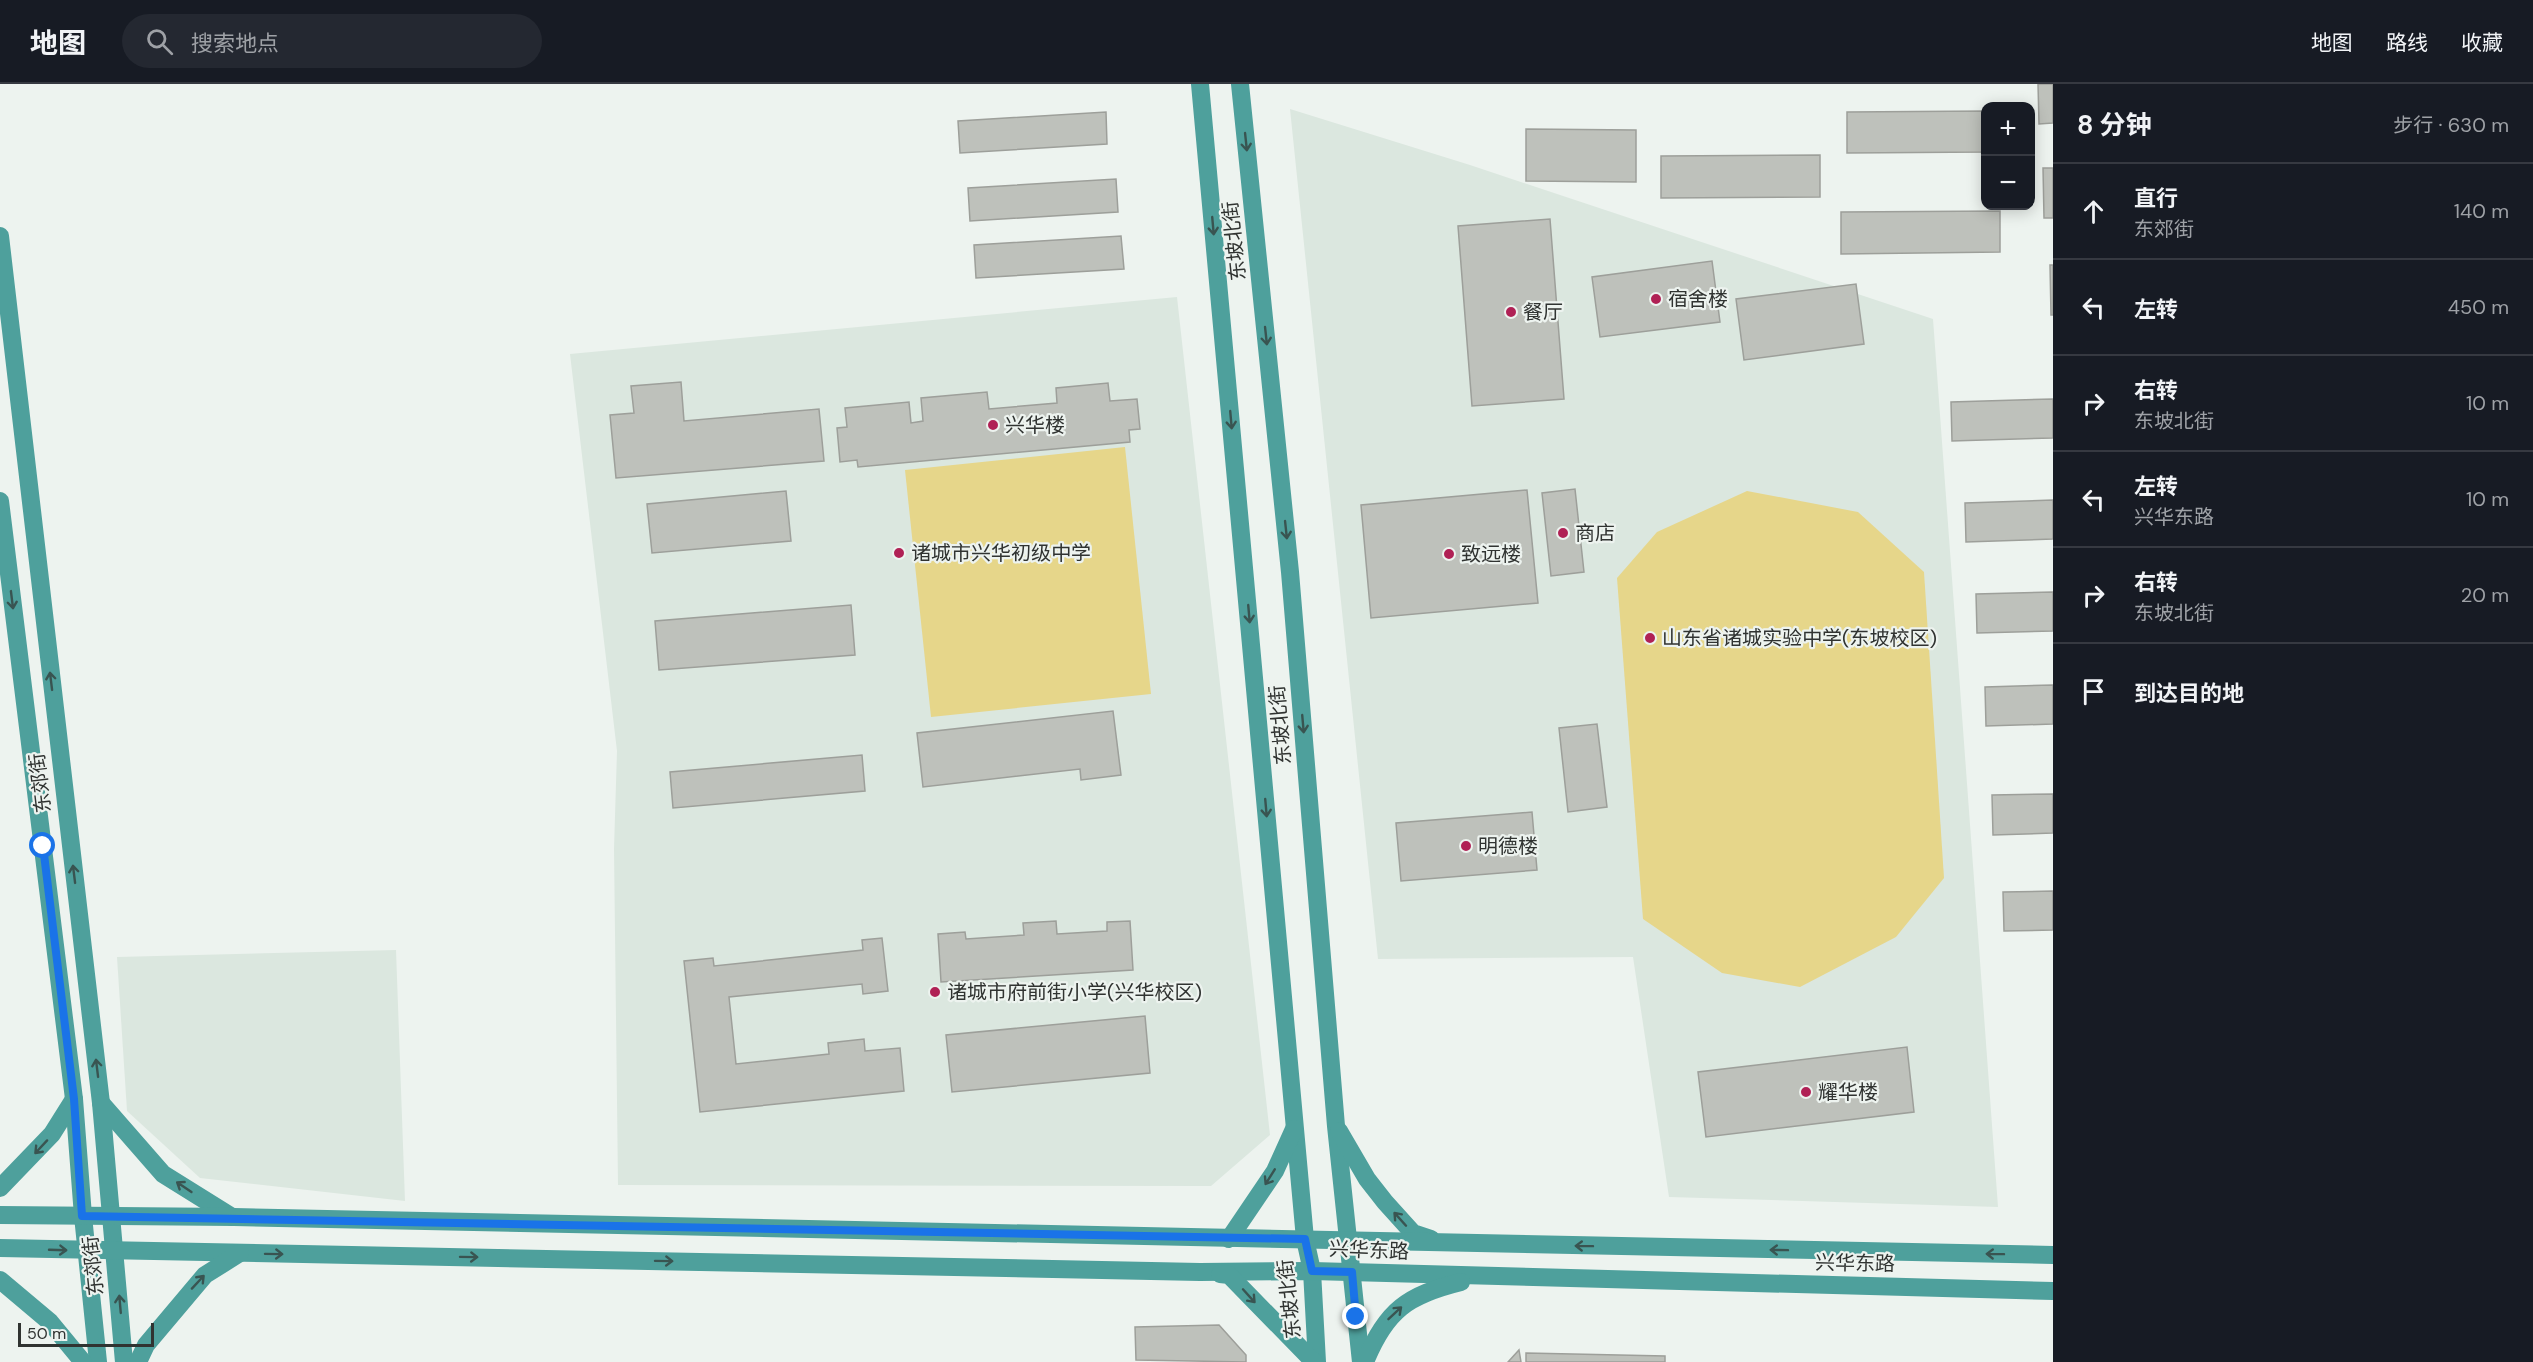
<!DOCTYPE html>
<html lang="zh">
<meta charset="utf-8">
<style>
:root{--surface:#171b24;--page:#242831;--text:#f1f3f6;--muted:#9ea1a6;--line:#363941}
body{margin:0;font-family:"DM Sans","Noto Sans SC",sans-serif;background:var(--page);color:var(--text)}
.controls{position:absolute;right:18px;top:18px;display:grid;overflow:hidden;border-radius:12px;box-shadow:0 3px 15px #0003}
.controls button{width:54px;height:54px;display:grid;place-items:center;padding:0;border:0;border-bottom:2px solid var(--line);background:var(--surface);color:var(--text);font:30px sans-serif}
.scale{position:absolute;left:18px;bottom:15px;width:136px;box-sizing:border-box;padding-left:6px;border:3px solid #303331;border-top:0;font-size:16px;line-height:21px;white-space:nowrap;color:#303331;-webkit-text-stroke:4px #edf3ef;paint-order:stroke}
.stop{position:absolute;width:18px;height:18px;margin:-14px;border:4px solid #1a73e8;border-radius:50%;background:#fff}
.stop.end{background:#1a73e8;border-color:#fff;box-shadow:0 2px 6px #0008}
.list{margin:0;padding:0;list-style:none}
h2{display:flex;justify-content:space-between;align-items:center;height:78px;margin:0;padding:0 24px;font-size:26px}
h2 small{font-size:20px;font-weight:400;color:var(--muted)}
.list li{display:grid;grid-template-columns:39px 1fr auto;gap:18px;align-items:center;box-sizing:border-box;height:96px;padding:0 24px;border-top:2px solid var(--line)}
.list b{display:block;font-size:22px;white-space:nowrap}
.list p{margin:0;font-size:20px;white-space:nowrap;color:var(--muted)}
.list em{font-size:20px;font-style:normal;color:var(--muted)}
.icon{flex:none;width:33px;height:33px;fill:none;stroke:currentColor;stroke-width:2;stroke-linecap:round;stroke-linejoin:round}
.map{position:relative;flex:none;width:2053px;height:1278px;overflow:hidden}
header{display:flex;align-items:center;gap:36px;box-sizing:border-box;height:84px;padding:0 30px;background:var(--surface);border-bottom:2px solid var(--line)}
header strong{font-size:28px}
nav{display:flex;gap:33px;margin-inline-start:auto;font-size:21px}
.search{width:420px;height:54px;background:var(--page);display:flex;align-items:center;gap:15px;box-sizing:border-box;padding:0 21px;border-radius:33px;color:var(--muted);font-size:22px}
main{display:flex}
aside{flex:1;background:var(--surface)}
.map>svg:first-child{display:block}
.built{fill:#dbe7df}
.green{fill:#e6d68a}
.building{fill:#bec1bb;stroke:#9d9f9a;stroke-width:1.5}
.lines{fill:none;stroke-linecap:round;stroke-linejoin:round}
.secondary{stroke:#4ea09c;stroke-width:18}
.oneway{stroke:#395451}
.route{stroke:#1a73e8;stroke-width:8}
.poi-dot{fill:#b02155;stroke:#edf3ef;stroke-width:2}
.labels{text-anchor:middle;stroke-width:4.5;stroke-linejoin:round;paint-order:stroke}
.street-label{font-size:20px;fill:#303331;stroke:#edf3ef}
.poi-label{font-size:20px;fill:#303331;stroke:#edf3ef;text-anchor:start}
</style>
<header>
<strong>地图</strong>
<div class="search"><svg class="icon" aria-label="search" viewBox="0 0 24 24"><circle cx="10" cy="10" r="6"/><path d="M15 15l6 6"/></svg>搜索地点</div>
<nav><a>地图</a><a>路线</a><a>收藏</a></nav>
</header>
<main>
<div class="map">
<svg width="2053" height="1278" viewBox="0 0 2053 1278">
<rect width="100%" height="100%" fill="#edf3ef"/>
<!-- built -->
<g class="built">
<path d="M 1290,25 L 1470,81 L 1933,235 L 1998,1123 L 1669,1113 L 1633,873 L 1378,875 Z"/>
<path d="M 1177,213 L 1270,1051 L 1211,1102 L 618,1101 L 614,765 L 617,667 L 570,270 Z"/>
<path d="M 396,866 L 405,1117 L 200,1094 L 127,1027 L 117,873 Z"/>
</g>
<!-- green -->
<g class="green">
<path d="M 1125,363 L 1151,610 L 931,633 L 905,386 Z"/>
<path d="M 1747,407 L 1858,428 L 1924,488 L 1944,794 L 1896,853 L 1800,903 L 1722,889 L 1643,835 L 1617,494 L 1657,448 Z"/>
</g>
<!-- building -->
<g class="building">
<path d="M 2038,0 L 2053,0 L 2053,39 L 2039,40 Z"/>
<path d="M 1986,27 L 1986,68 L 1847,69 L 1847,28 Z"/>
<path d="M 1106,28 L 1107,60 L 960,69 L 958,37 Z"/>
<path d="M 1526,45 L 1636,46 L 1636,98 L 1526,97 Z"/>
<path d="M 1820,71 L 1820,113 L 1661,114 L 1661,72 Z"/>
<path d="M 2043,84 L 2053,84 L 2053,134 L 2044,134 Z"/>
<path d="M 1116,95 L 1118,128 L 970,137 L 968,104 Z"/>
<path d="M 2000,127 L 2000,168 L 1841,170 L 1841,128 Z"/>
<path d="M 1550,135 L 1564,315 L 1472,322 L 1458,142 Z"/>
<path d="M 1121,152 L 1124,185 L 976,194 L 974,161 Z"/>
<path d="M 1712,177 L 1720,238 L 1600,253 L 1592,193 Z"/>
<path d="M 2050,181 L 2053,181 L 2053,231 L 2051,231 Z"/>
<path d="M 1856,200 L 1864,260 L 1744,276 L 1736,215 Z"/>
<path d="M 681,298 L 684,337 L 819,325 L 824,377 L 616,394 L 610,331 L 634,329 L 631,302 Z"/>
<path d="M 1108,299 L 1110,317 L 1137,315 L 1140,345 L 1129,346 L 1130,358 L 858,383 L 857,376 L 840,378 L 837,344 L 847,343 L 845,324 L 909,318 L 911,339 L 923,337 L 921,314 L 987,308 L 989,325 L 1057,319 L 1056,304 Z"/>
<path d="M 2053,315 L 2053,354 L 1952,357 L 1951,318 Z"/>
<path d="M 1575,405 L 1584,488 L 1551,492 L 1542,409 Z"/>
<path d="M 1527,406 L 1538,519 L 1371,534 L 1361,421 Z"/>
<path d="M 786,407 L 791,457 L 652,469 L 647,420 Z"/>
<path d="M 2053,416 L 2053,455 L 1966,458 L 1965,419 Z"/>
<path d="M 2053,508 L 2053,547 L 1977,549 L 1976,510 Z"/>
<path d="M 851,521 L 855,571 L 659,586 L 655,537 Z"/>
<path d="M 2053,601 L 2053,640 L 1986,642 L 1985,603 Z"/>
<path d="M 1113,627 L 1121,691 L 1081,696 L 1080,685 L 923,703 L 917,649 Z"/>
<path d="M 1597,640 L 1607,723 L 1568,728 L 1559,644 Z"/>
<path d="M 862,671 L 865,707 L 673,724 L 670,688 Z"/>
<path d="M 2053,710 L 2053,749 L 1993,751 L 1992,711 Z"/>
<path d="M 1532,728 L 1537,786 L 1401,797 L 1396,739 Z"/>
<path d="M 2053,807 L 2053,846 L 2004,847 L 2003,808 Z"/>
<path d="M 1056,837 L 1057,850 L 1107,847 L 1107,838 L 1130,837 L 1133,886 L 941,898 L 938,850 L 965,848 L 966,855 L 1024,851 L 1023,839 Z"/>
<path d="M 882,854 L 888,907 L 863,910 L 862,900 L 729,913 L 736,980 L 829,970 L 828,959 L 864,955 L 865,967 L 900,964 L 904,1007 L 700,1028 L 684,877 L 713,874 L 714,882 L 863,866 L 862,856 Z"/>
<path d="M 1145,932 L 1150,989 L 952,1008 L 946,951 Z"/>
<path d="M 1907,963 L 1914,1028 L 1706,1053 L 1698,988 Z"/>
<path d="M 1219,1241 L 1246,1271 L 1246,1278 L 1136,1276 L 1135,1243 Z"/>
<path d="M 1519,1266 L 1521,1278 L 1508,1278 Z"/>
<path d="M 1526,1269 L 1665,1272 L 1665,1278 L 1526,1278 Z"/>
</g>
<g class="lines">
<!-- secondary -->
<g class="secondary">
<path d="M 1200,0 L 1305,1155 L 1312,1187 L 1317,1278"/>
<path d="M 1240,0 L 1290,488 L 1336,1042 L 1361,1278"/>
<path d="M 0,152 L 101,1019 L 124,1278"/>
<path d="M 0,417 L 74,1015 L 83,1132 L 98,1278"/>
<path d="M 101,1019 L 163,1090 L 232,1133"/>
<path d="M 1339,1047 L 1367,1095 L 1385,1118 L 1413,1149 L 1431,1155"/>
<path d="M 0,1104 L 52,1050 L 74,1015"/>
<path d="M 0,1131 L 234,1133 L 2053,1171"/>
<path d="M 1229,1155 L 1275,1087 L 1294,1045"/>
<path d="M 0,1164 L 1200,1188 L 1312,1187 L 2053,1207"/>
<path d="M 1220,1190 L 1229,1191 L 1314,1278"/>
<path d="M 0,1196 L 50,1238 L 83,1278"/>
<path d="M 138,1278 L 146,1261 L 205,1191 L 240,1169"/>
<path d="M 1365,1278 C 1386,1226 1408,1211 1461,1198"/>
</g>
</g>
<!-- one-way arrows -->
<defs><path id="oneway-shaft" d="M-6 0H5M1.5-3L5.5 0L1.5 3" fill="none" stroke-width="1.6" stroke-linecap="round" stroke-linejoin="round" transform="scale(1.5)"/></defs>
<g class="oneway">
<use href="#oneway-shaft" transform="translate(1246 58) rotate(84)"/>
<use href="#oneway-shaft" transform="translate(1213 142) rotate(85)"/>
<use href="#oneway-shaft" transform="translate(1266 252) rotate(84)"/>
<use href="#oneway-shaft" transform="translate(1231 336) rotate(85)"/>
<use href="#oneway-shaft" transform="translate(1286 446) rotate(84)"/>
<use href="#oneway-shaft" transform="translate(12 516) rotate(83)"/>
<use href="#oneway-shaft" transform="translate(1249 530) rotate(85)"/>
<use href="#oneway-shaft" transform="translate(51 597) rotate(-97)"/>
<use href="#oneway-shaft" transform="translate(1303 640) rotate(85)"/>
<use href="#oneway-shaft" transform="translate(1266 724) rotate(85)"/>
<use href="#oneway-shaft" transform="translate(74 790) rotate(-97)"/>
<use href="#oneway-shaft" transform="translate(97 984) rotate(-97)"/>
<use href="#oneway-shaft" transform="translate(41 1063) rotate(133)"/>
<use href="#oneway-shaft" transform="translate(1270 1093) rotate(122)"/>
<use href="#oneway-shaft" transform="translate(184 1103) rotate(-146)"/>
<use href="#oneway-shaft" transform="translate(1400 1135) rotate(-132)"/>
<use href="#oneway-shaft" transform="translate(1584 1162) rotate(-179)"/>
<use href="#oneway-shaft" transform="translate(58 1166) rotate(2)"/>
<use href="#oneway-shaft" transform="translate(1779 1166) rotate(-179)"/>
<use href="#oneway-shaft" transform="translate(274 1170) rotate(1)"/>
<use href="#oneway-shaft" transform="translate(1995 1170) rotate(-179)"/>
<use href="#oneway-shaft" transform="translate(469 1173) rotate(1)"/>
<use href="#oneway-shaft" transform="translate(664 1177) rotate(1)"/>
<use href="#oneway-shaft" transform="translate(198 1198) rotate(-47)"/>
<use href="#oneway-shaft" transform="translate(1249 1212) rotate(48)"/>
<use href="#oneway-shaft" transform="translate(120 1220) rotate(-95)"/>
<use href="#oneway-shaft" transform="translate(1395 1229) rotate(-43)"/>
</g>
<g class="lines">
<!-- route -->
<path class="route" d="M 43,762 L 74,1015 L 82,1132 L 1305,1155 L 1312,1187 L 1352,1188 L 1356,1233"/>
</g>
<!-- markers -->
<g class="poi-dot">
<circle cx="1656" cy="215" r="6"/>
<circle cx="1511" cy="228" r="6"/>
<circle cx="993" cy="341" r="6"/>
<circle cx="1563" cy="449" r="6"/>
<circle cx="899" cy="469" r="6"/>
<circle cx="1449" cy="470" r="6"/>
<circle cx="1650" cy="554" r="6"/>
<circle cx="1466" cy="762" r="6"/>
<circle cx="935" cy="908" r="6"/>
<circle cx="1806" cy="1008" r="6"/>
</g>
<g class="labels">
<!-- street labels -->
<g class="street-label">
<text transform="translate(1234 157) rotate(-96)" y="7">东坡北街</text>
<text transform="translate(1280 641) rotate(-95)" y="7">东坡北街</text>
<text transform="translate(40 699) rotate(-97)" y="7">东郊街</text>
<text transform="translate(1369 1166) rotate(2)" y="7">兴华东路</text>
<text transform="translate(1855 1179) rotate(1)" y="7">兴华东路</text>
<text transform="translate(93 1182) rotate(-96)" y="7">东郊街</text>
<text transform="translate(1289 1215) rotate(-96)" y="7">东坡北街</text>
</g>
<!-- poi labels -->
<g class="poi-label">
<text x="1668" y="222">宿舍楼</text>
<text x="1523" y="235">餐厅</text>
<text x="1005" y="348">兴华楼</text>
<text x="1575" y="456">商店</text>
<text x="911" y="476">诸城市兴华初级中学</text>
<text x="1461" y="477">致远楼</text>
<text x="1662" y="561">山东省诸城实验中学(东坡校区)</text>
<text x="1478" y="769">明德楼</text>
<text x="947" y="915">诸城市府前街小学(兴华校区)</text>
<text x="1818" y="1015">耀华楼</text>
</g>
</g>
</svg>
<div class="controls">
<button>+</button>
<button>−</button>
</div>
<div class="scale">50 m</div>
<div class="stop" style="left:43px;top:762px"></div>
<div class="stop end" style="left:1356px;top:1233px"></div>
</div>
<aside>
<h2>8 分钟<small>步行 · 630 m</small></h2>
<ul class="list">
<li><svg class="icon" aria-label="ahead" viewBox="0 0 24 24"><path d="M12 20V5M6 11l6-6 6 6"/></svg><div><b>直行</b><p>东郊街</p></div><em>140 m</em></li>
<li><svg class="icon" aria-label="left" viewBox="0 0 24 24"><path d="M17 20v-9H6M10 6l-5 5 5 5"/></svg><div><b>左转</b></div><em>450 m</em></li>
<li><svg class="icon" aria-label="right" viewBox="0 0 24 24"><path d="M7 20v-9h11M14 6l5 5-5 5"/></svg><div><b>右转</b><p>东坡北街</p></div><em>10 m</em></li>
<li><svg class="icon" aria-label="left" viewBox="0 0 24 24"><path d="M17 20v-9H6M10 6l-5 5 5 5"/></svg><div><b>左转</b><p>兴华东路</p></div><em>10 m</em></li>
<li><svg class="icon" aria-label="right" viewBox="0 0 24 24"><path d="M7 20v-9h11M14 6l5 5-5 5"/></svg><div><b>右转</b><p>东坡北街</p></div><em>20 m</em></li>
<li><svg class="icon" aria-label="arrive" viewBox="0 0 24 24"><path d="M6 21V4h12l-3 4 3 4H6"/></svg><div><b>到达目的地</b></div></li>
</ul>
</aside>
</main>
